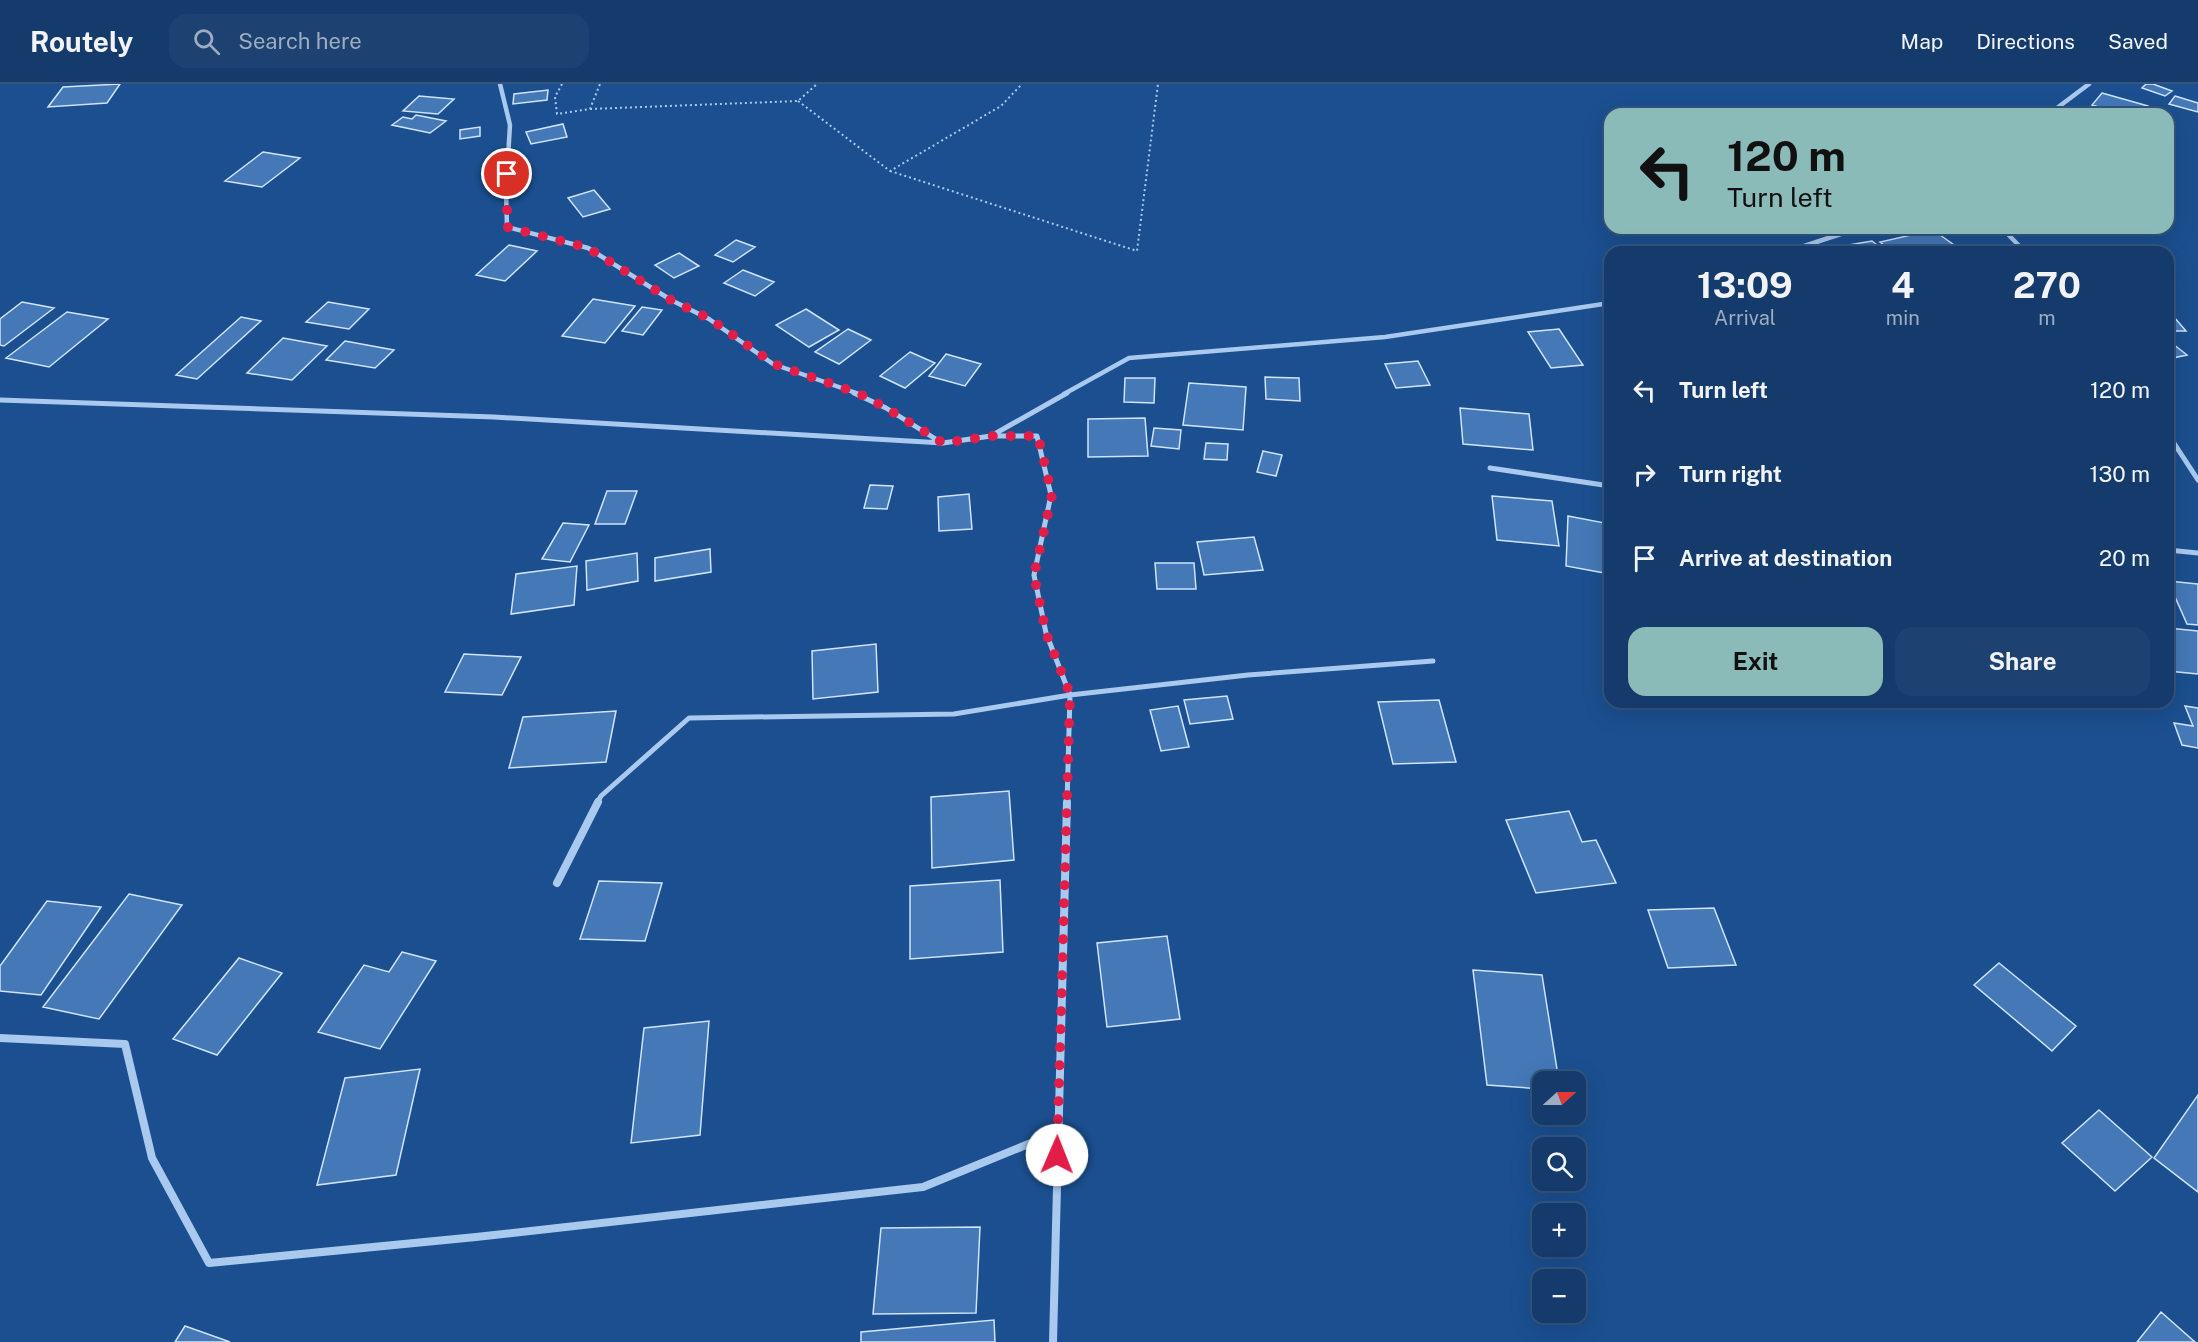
<!DOCTYPE html>
<html lang="en">
<head>
<meta charset="utf-8">
<style>
  body { margin:0; font-family:"Public Sans",sans-serif; background:#1d4271; color:#f1f3f6; height:100vh; display:flex; flex-direction:column; font-size:22px; white-space:nowrap }
  * { box-sizing:border-box; margin:0 }
  p { font-size:20px; color:#9dadc1 }
  .icon { flex:none; width:33px; height:33px; fill:none; stroke:currentColor; stroke-width:2; stroke-linecap:round; stroke-linejoin:round }
  .map { position:relative; flex:1; overflow:hidden }
  .drawer { position:absolute; left:1604px; top:162px; width:570px; height:462px; display:flex; flex-direction:column; background:#143b6b; border-radius:18px; box-shadow:0 6px 24px #0002,0 0 0 2px #33557e }
  .drawer>* { flex:none }
  .banner { position:absolute; left:1604px; top:24px; width:570px; height:126px; border-radius:18px; box-shadow:0 6px 24px #0002,0 0 0 2px #33557e; background:#8bbbb9; color:#111; overflow:hidden }
  .needle { width:39px; rotate:69deg }
  .tools { position:absolute; left:1532px; top:987px; display:grid; gap:12px }
  .tools a { display:grid; place-items:center; width:54px; height:54px; border-radius:12px; background:#143b6b; box-shadow:0 6px 24px #0002,0 0 0 2px #33557e; font-size:30px }
  .pin { position:absolute; display:grid; place-items:center; width:51px; height:51px; color:#fff; margin:-26px; border:3px solid #fff; border-radius:50%; box-shadow:0 2px 6px #0007 }
  .me { position:absolute; width:66px; margin:-33px; rotate:1deg; stroke-linejoin:round; filter:drop-shadow(0 0 4px #0008) }
  .turn { display:flex; align-items:center; gap:21px; height:126px; padding:0 24px; font-size:27px }
  .turn .icon { width:78px; height:78px; stroke-width:2.5 }
  .turn b { display:block; font-size:42px; line-height:51px }
  .eta { display:flex; justify-content:space-evenly; align-items:center; height:102px; text-align:center }
  .eta b { font-size:36px; font-weight:700; line-height:42px }
  .button { display:flex; gap:12px; margin-top:auto; padding:12px 24px }
  .button a { flex:1; height:69px; border-radius:18px; background:#8bbbb9; color:#111; font-size:24px; font-weight:700; line-height:69px; text-align:center }
  .button a+a { background:#1d4271; color:#f1f3f6 }
  ul { padding:0; list-style:none }
  li { display:flex; align-items:center; gap:18px; height:84px; padding:0 24px }
  li div { flex:1 }
  li b { display:block; font-size:22px }
  li em { font-style:normal }
  header { display:flex; align-items:center; gap:36px; box-sizing:border-box; height:84px; padding:0 30px; background:#143b6b; border-bottom:2px solid #33557e }
  header strong { font-size:28px }
  nav { display:flex; gap:33px; margin-inline-start:auto; font-size:21px }
  .search { width:420px; height:54px; background:#1d4271; display:flex; align-items:center; gap:15px; box-sizing:border-box; padding:0 21px; border-radius:18px; color:#9dadc1; font-size:22px }
  .map>svg:first-child { display:block }
</style>
</head>
<body>
<header>
<strong>Routely</strong>
<div class="search"><svg class="icon" aria-label="search" viewBox="0 0 24 24"><circle cx="10" cy="10" r="6"/><path d="M15 15l6 6"/></svg>Search here</div>
<nav><a>Map</a><a>Directions</a><a>Saved</a></nav>
</header>
<div class="map">
<svg width="2198" height="1258" viewBox="0 0 2198 1258">
  <rect width="100%" height="100%" fill="#1b4f8f"/>
  <path fill="#4478b7" stroke="#cfe3fa" stroke-width="1.5" d="M120,0L107,19L48,23L63,3Z
    M2146,0H2153L2172,7L2165,12L2142,4Z
    M548,6L547,16L513,20L514,10Z
    M2102,9L2148,22L2143,30L2125,24L2121,30L2092,21Z
    M419,12L454,15L438,30L403,27Z
    M2175,12L2198,19V28L2169,20Z
    M416,31L446,37L430,49L392,41L403,33L412,35Z
    M563,40L567,53L531,60L526,48Z
    M480,43V52L460,55V46Z
    M263,68L300,74L262,103L225,97Z
    M594,106L610,125L583,133L568,114Z
    M1933,146L1964,168H1894L1880,158Z
    M736,156L755,163L733,178L715,171Z
    M1872,157L1886,168H1843L1837,163Z
    M509,161L537,167L505,197L476,191Z
    M679,169L699,182L674,194L655,181Z
    M743,186L774,198L755,212L724,199Z
    M593,215L635,222L605,259L562,252Z
    M22,218L54,224L4,262L0,261V235Z
    M328,218L369,225L349,245L306,238Z
    M642,223L662,226L643,251L622,247Z
    M806,225L839,246L809,263L776,241Z
    M2168,226L2186,247H2168Z
    M67,228L108,235L49,283L6,274Z
    M241,233L261,237L197,295L176,291Z
    M848,245L871,256L839,280L815,268Z
    M1559,245L1583,281L1551,284L1528,248Z
    M283,254L327,262L292,296L247,289Z
    M2168,256L2187,271L2168,275Z
    M345,257L394,266L375,284L326,276Z
    M910,268L935,279L905,304L880,292Z
    M946,270L981,280L965,302L929,292Z
    M1418,277L1430,301L1396,304L1385,280Z
    M1265,293L1299,294L1300,317L1266,315Z
    M1125,294H1155L1154,319L1124,318Z
    M1189,299L1246,303L1243,346L1183,341Z
    M1460,324L1529,330L1533,366L1463,360Z
    M1145,334L1148,372L1088,373V335Z
    M1154,344L1181,346L1179,365L1151,362Z
    M1206,359L1228,360L1227,376L1204,375Z
    M1263,367L1282,371L1276,392L1257,388Z
    M870,401L893,402L887,425L864,424Z
    M607,407H637L625,440H595Z
    M969,410L972,445L939,447L938,413Z
    M1492,412L1552,417L1559,462L1497,456Z
    M1568,432L1610,440V490L1566,482Z
    M563,439L589,441L570,478L542,475Z
    M1254,453L1263,486L1204,491L1197,458Z
    M710,465L711,488L655,497V474Z
    M637,469L638,497L587,506L586,477Z
    M1155,479H1194L1196,505H1157Z
    M577,482L574,521L511,530L516,490Z
    M2168,497L2198,500V541L2187,540Z
    M2168,544L2198,547V590L2168,587Z
    M876,560L878,608L813,615L812,567Z
    M464,570L521,573L502,611L445,608Z
    M1227,612L1233,635L1190,640L1184,616Z
    M1439,616L1456,678L1393,680L1378,618Z
    M1178,622L1189,663L1161,667L1150,626Z
    M2185,622L2198,624V664L2182,661L2174,639L2193,642Z
    M616,627L606,678L509,684L523,633Z
    M1009,707L1014,776L932,784L931,713Z
    M1569,727L1582,758L1596,756L1616,799L1536,809L1506,736Z
    M1000,796L1003,868L910,875V802Z
    M599,797L662,799L645,857L580,855Z
    M129,810L182,821L99,935L43,923Z
    M47,817L101,823L41,911L0,907V882Z
    M1714,824L1736,881L1668,884L1648,826Z
    M1167,852L1180,935L1107,943L1097,859Z
    M402,868L436,877L380,965L318,948L364,881L389,888Z
    M239,874L282,889L217,971L173,955Z
    M1999,879L2076,942L2052,967L1974,901Z
    M1473,886L1542,891L1559,998H1542V1005L1487,1001Z
    M709,937L700,1051L631,1059L644,944Z
    M420,985L396,1091L317,1101L345,994Z
    M2198,1011V1108L2154,1074Z
    M2099,1026L2152,1073L2115,1107L2062,1059Z
    M980,1143L976,1229L873,1230L881,1144Z
    M2161,1228L2195,1258H2137Z
    M994,1236L995,1258H861V1248Z
    M185,1242L230,1258H175Z"/>
  <g fill="none" stroke-linecap="round" stroke-linejoin="round">
    <path stroke="#a9c9ee" stroke-width="2" stroke-dasharray="2 3" stroke-linecap="butt" d="M562,0L555,13L557,30L590,25L600,0
      M798,17L890,87L1001,22L1022,0
      M590,25L798,17L817,0
      M890,87L1137,167L1158,0"/>
    <path stroke="#a9c9ee" stroke-width="4.5" d="M500,0L510,41L506,106L507,143L588,164L671,216L709,235L773,280L859,310
      M2049,30L2089,0
      M2002,144L2025,168
      M1786,168L1859,144
      M1064,310L1129,274L1385,253L1610,219"/>
    <path stroke="#a9c9ee" stroke-width="5" d="M854,309L886,324L942,359
      M0,316L494,333L943,359L991,352L1067,309
      M2168,350L2198,396
      M992,352H1037L1051,411L1034,491L1046,549L1070,611L1067,719
      M1490,384L1610,402
      M2168,466L2198,469
      M597,719L601,712L689,634L954,630L1070,611L1248,591L1433,577"/>
    <path stroke="#a9c9ee" stroke-width="8" d="M557,799L598,718
      M0,954L125,960L152,1074L209,1179L476,1153L923,1103L1058,1048
      M1053,1258L1067,718"/>
  </g>
  <g fill="none" stroke-linecap="round" stroke-linejoin="round">
    <path stroke="#e11d48" stroke-width="10" stroke-dasharray="0 18" d="M507,90V143L588,164L671,216L710,235L774,280L860,310L886,324L943,359L992,352H1038L1052,411L1034,491L1046,549L1070,610L1057,1071"/>
  </g>
</svg>
<div class="tools">
<a><svg class="needle" viewBox="-14 -14 28 28"><path d="M0-13l5 13h-10z" fill="#e53935"/><path d="M0 13l5-13h-10z" fill="#9dadc1"/></svg></a>
<a><svg class="icon" aria-label="search" viewBox="0 0 24 24"><circle cx="10" cy="10" r="6"/><path d="M15 15l6 6"/></svg></a>
<a>+</a>
<a>−</a>
</div>
<div class="pin" style="left:507px;top:90px;background:#d93025"><svg class="icon" aria-label="arrive" viewBox="0 0 24 24"><path d="M6 21V4h12l-3 4 3 4H6"/></svg></div>
<svg class="me" style="left:1057px;top:1071px" viewBox="-20 -20 40 40"><circle r="19" fill="#fff"/><path d="M0-13L10 11 0 6-10 11z" fill="#e11d48"/></svg>
<div class="banner">
<div class="turn"><svg class="icon" aria-label="left" viewBox="0 0 24 24"><path d="M17 20v-9H6M10 6l-5 5 5 5"/></svg><div><b>120 m</b>Turn left</div></div>
</div>
<section class="drawer">
<div class="eta">
<div><b>13:09</b><p>Arrival</p></div>
<div><b>4</b><p>min</p></div>
<div><b>270</b><p>m</p></div>
</div>
<ul>
<li><svg class="icon" aria-label="left" viewBox="0 0 24 24"><path d="M17 20v-9H6M10 6l-5 5 5 5"/></svg><div><b>Turn left</b></div><em>120 m</em></li>
<li><svg class="icon" aria-label="right" viewBox="0 0 24 24"><path d="M7 20v-9h11M14 6l5 5-5 5"/></svg><div><b>Turn right</b></div><em>130 m</em></li>
<li><svg class="icon" aria-label="arrive" viewBox="0 0 24 24"><path d="M6 21V4h12l-3 4 3 4H6"/></svg><div><b>Arrive at destination</b></div><em>20 m</em></li>
</ul>
<div class="button"><a>Exit</a><a>Share</a></div>
</section>
</div>
</body>
</html>
